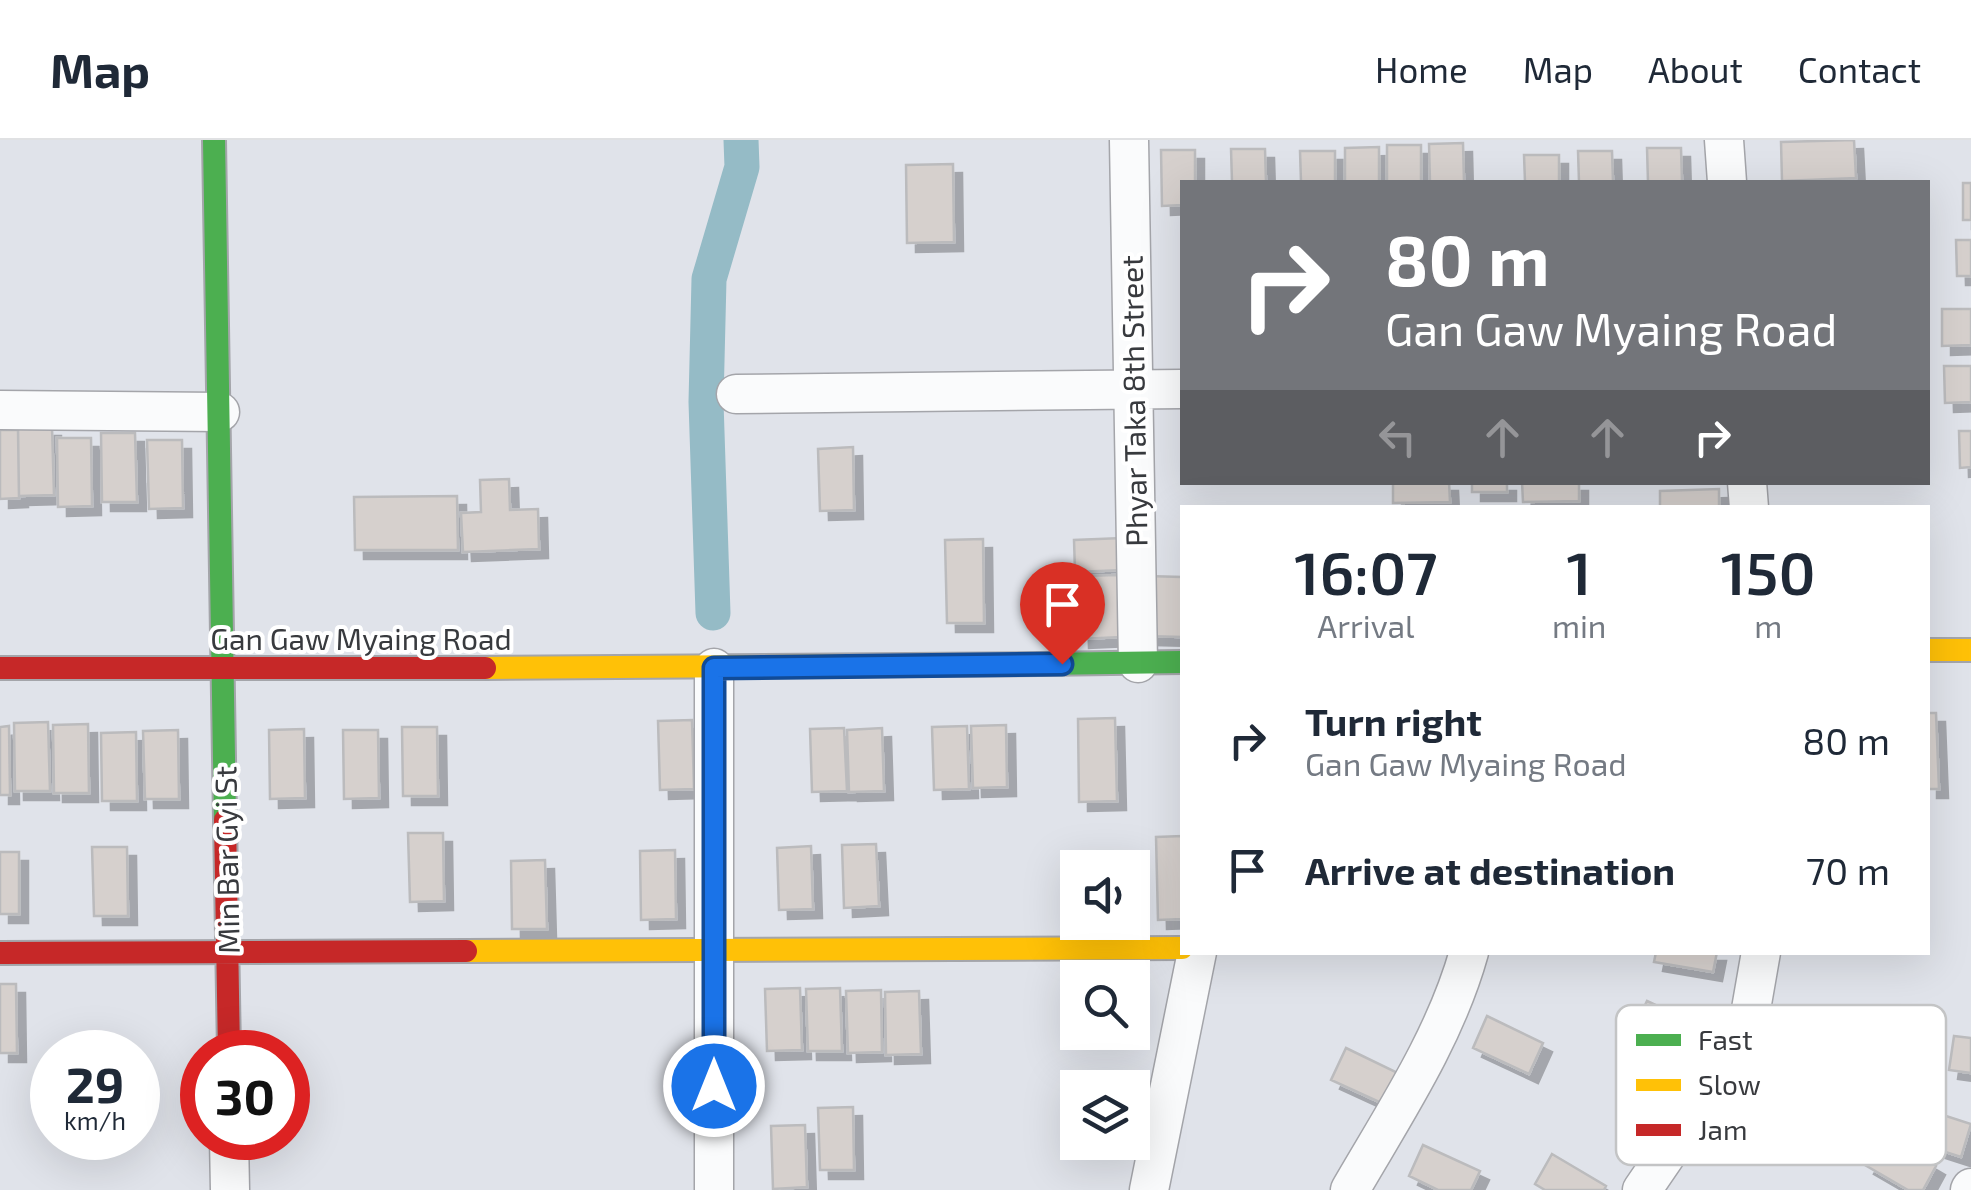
<!DOCTYPE html>
<html lang="en">
<head>
<meta charset="utf-8">
<style>
  body { margin:0; font-family:"Exo 2",sans-serif; background:#f6f6f7; color:#1f2937; height:100vh; display:flex; flex-direction:column; font-size:38px; white-space:nowrap }
  * { box-sizing:border-box; margin:0 }
  p { font-size:32px; color:#747a83 }
  .icon { flex:none; width:55px; height:55px; fill:none; stroke:currentColor; stroke-width:2; stroke-linecap:round; stroke-linejoin:round }
  .map { position:relative; flex:1; overflow:hidden }
  .sheet { position:absolute; left:1180px; top:365px; width:750px; height:450px; display:flex; flex-direction:column; background:#fff; border-radius:0px; box-shadow:0 10px 40px #0002 }
  .sheet>* { flex:none }
  .hud { position:absolute; left:1180px; top:40px; width:750px; height:305px; border-radius:0px; box-shadow:0 10px 40px #0002; background:#73757a; color:#fff; overflow:hidden }
  .controls { position:absolute; left:1060px; top:710px; display:grid; gap:20px }
  .controls a { display:grid; place-items:center; width:90px; height:90px; border-radius:0px; background:#fff; box-shadow:0 10px 40px #0002; font-size:50px }
  .speed { position:absolute; left:30px; top:890px; display:flex; gap:20px; font-size:50px; font-weight:700; text-align:center }
  .speed>* { display:grid; place-content:center; width:130px; height:130px; border-radius:50%; background:#fff; box-shadow:0 10px 40px #0002; line-height:1 }
  .speed small { font-size:25px; font-weight:400 }
  .speed .limit { border:15px solid #d22; background:#fff; color:#111 }
  .pin { position:absolute; display:grid; place-items:center; width:85px; height:85px; color:#fff; margin:-102px -42px; border-radius:50% 50% 50% 0; rotate:-45deg; box-shadow:0 0 10px #0007 }
  .pin .icon { rotate:45deg }
  .me { position:absolute; width:110px; margin:-55px; rotate:0deg; stroke-linejoin:round; filter:drop-shadow(0 0 8px #0008) }
  .turn { display:flex; align-items:center; gap:35px; height:210px; padding:0 40px; font-size:45px }
  .turn .icon { width:130px; height:130px; stroke-width:2.5 }
  .turn b { display:block; font-size:70px; line-height:85px }
  .lanes { display:flex; align-items:center; height:95px; padding:0 40px; background:#0003; justify-content:center; gap:50px; direction:ltr }
  .lanes .off { opacity:.35 }
  .eta { display:flex; justify-content:space-evenly; align-items:center; height:170px; text-align:center }
  .eta b { font-size:60px; font-weight:600; line-height:70px }
  ul { padding:0; list-style:none }
  li { display:flex; align-items:center; gap:30px; height:130px; padding:0 40px }
  li div { flex:1 }
  li b { display:block; font-size:38px }
  li em { font-style:normal }
  header { display:flex; align-items:center; gap:60px; box-sizing:border-box; height:140px; padding:0 50px; background:#fff; border-bottom:2px solid #e0e1e3 }
  header strong { font-size:48px }
  nav { display:flex; gap:55px; margin-inline-start:auto; font-size:35px }
  .map>svg:first-child { display:block }
</style>
</head>
<body>
<header>
<strong>Map</strong>
<nav><a>Home</a><a>Map</a><a>About</a><a>Contact</a></nav>
</header>
<div class="map">
<svg width="1971" height="1050" viewBox="0 0 1971 1050">
  <defs>
    <filter id="shadow"><feDropShadow dx="9" dy="9" stdDeviation="0" flood-color="#0004"/></filter>
  </defs>
  <rect width="100%" height="100%" fill="#e0e3ea"/>
  <g fill="none" stroke-linecap="round" stroke-linejoin="round">
    <path stroke="#95bbc6" stroke-width="35" d="M713,473L706,262L709,139L742,27L741,0"/>
  </g>
  <path fill="#d6d0cd" stroke="#bbbbbd" stroke-width="2.5" filter="url(#shadow)" d="M1854,0L1856,38L1782,41L1781,2Z
    M1463,3L1464,42H1430L1429,4Z
    M1387,5H1421V42H1387Z
    M1379,7V42H1345V8Z
    M1647,8H1681L1682,42H1648Z
    M1231,9H1265L1266,42H1232Z
    M1161,10H1195V42H1182V65L1162,66Z
    M1300,11H1335V42H1301Z
    M1578,11H1612L1613,42H1579Z
    M1524,15H1559V42H1525Z
    M953,24L954,102L907,103L906,25Z
    M1963,43H1971V80H1963Z
    M1956,100H1971V136H1957Z
    M1942,169H1971V205L1942,206Z
    M1944,226H1971V262L1945,263Z
    M18,287H52L54,355L19,356Z
    M0,290H18L19,358L0,359Z
    M1959,291H1971V327L1960,328Z
    M101,293H135L137,362H102Z
    M57,298H91L92,366L58,367Z
    M147,300H182L183,368L149,369Z
    M853,307L854,370L820,371L818,309Z
    M509,339L510,370L538,369L539,409L463,412L461,373L481,372L480,340Z
    M1393,342H1449L1450,362L1393,363Z
    M1472,342H1507V352H1472Z
    M1522,342H1579V361L1523,362Z
    M1719,349V368H1660V351Z
    M457,356L458,410H355L354,357Z
    M1122,398L1123,430L1075,432L1074,400Z
    M983,399L984,483H947L945,400Z
    M1119,435L1121,497L1080,499L1078,436Z
    M1146,436L1182,437V497L1145,496Z
    M1928,573H1936L1939,649H1928Z
    M1115,578L1117,661L1079,662L1078,579Z
    M692,580L694,649L660,650L658,581Z
    M48,582L50,651H15L14,583Z
    M88,584L89,653H54L53,585Z
    M1006,585L1007,647L973,648L971,586Z
    M9,586L10,655H0V587Z
    M967,586L969,649L934,650L932,587Z
    M402,587H437L438,656H403Z
    M844,588L847,651L812,652L810,589Z
    M882,588L884,651L849,652L847,590Z
    M304,589L305,658L270,659L269,590Z
    M178,590L179,659H145L143,591Z
    M343,590H378L379,658L344,659Z
    M136,592L137,661H102L101,593Z
    M408,693H443L444,761L410,762Z
    M1182,696V779L1158,780L1156,697Z
    M876,704L879,766L844,768L842,705Z
    M811,706L813,769L779,770L777,708Z
    M92,707H127L128,776H94Z
    M675,710L676,779L641,780L640,711Z
    M0,712H19V774H0Z
    M545,720L547,789H512L511,721Z
    M1656,812H1717L1713,832L1654,822Z
    M0,844H16L17,913H0Z
    M800,848L802,910L767,911L765,849Z
    M840,848L842,911H808L806,849Z
    M881,850L882,912L848,913L846,851Z
    M919,851L921,914L886,915L885,852Z
    M1647,861L1690,881L1678,906L1635,886Z
    M1487,876L1543,903L1529,934L1473,908Z
    M1954,896L1971,898V933L1949,930Z
    M1346,908L1402,935L1388,966L1331,940Z
    M1912,965L1971,984L1961,1017L1902,998Z
    M853,967L854,1030H820L818,968Z
    M805,985L807,1047L773,1049L771,986Z
    M1883,995L1936,1026L1923,1050H1908L1865,1025Z
    M1423,1005L1480,1031L1471,1050H1438L1409,1036Z
    M1552,1014L1606,1046L1604,1050H1545L1535,1044Z"/>
  <g fill="none" stroke-linecap="round" stroke-linejoin="round">
    <defs>
      <path id="street" d="M1129,0L1138,523
        M1724,0L1727,42
        M736,254L1182,249
        M0,270L220,272
        M1747,342L1749,368
        M229,998L230,1050
        M714,1050V528
        M1149,1050L1197,812
        M1350,1050C1394,974 1445,898 1469,812
        M1642,1050L1746,898L1761,812
        M1970,1050L1971,1048"/>
      <path id="fast" d="M214,0L225,680
        M1040,524L1182,522"/>
      <path id="slow" d="M1928,510H1971
        M485,528L1040,524
        M466,811L1182,808"/>
      <path id="jam" d="M0,528H485
        M225,680L229,912
        M0,813L466,811"/>
    </defs>
    <use href="#street" stroke="#a4a5aa" stroke-width="41"/>
    <use href="#fast" stroke="#a4a5aa" stroke-width="26"/>
    <use href="#slow" stroke="#a4a5aa" stroke-width="26"/>
    <use href="#jam" stroke="#a4a5aa" stroke-width="26"/>
    <use href="#street" stroke="#fafbfc" stroke-width="38"/>
    <use href="#fast" stroke="#4caf50" stroke-width="22"/>
    <use href="#slow" stroke="#ffc107" stroke-width="22"/>
    <use href="#jam" stroke="#c62828" stroke-width="22"/>
  </g>
  <g fill="none" stroke-linecap="round" stroke-linejoin="round">
    <defs>
      <path id="route" d="M714,946V528L1062,524"/>
    </defs>
    <use href="#route" stroke="#114b97" stroke-width="25"/>
    <use href="#route" stroke="#1a73e8" stroke-width="18"/>
  </g>
  <g text-anchor="middle" dominant-baseline="central" stroke-width="8" stroke-linejoin="round" paint-order="stroke">
    <g font-size="30" fill="#383a3e" stroke="#fff">
      <text transform="translate(1133 261) rotate(-91)">Phyar Taka 8th Street</text>
      <text x="361" y="498">Gan Gaw Myaing Road</text>
      <text transform="translate(226 720) rotate(-91)">Min Bar Gyi St</text>
    </g>
  </g>
  <rect x="1616" y="865" width="330" height="160" rx="15" fill="#fff" stroke="#c3c4c5" stroke-width="2.5"/>
  <rect x="1636" y="894" width="45" height="12" fill="#4caf50"/>
  <rect x="1636" y="939" width="45" height="12" fill="#ffc107"/>
  <rect x="1636" y="984" width="45" height="12" fill="#c62828"/>
  <g font-size="28" fill="#383a3e">
    <text x="1698" y="910">Fast</text>
    <text x="1698" y="955">Slow</text>
    <text x="1698" y="1000">Jam</text>
  </g>
</svg>
<div class="controls">
<a><svg class="icon" aria-label="sound" viewBox="0 0 24 24"><path d="M4 9h4l5-4v14l-5-4H4zM17 9q2 3 0 6"/></svg></a>
<a><svg class="icon" aria-label="search" viewBox="0 0 24 24"><circle cx="10" cy="10" r="6"/><path d="M15 15l6 6"/></svg></a>
<a><svg class="icon" aria-label="layers" viewBox="0 0 24 24"><path d="M12 4l9 5-9 5-9-5zM3 14l9 5 9-5"/></svg></a>
</div>
<div class="speed"><div>29<small>km/h</small></div><div class="limit">30</div></div>
<div class="pin" style="left:1062px;top:524px;background:#d93025"><svg class="icon" aria-label="arrive" viewBox="0 0 24 24"><path d="M6 21V4h12l-3 4 3 4H6"/></svg></div>
<svg class="me" style="left:714px;top:946px" viewBox="-20 -20 40 40"><circle r="17" fill="#1a73e8" stroke="#fff" stroke-width="3"/><path d="M0-11L8 9 0 5-8 9z" fill="#fff"/></svg>
<div class="hud">
<div class="turn"><svg class="icon" aria-label="right" viewBox="0 0 24 24"><path d="M7 20v-9h11M14 6l5 5-5 5"/></svg><div><b>80 m</b>Gan Gaw Myaing Road</div></div>
<div class="lanes"><svg class="icon off" aria-label="left" viewBox="0 0 24 24"><path d="M17 20v-9H6M10 6l-5 5 5 5"/></svg><svg class="icon off" aria-label="ahead" viewBox="0 0 24 24"><path d="M12 20V5M6 11l6-6 6 6"/></svg><svg class="icon off" aria-label="ahead" viewBox="0 0 24 24"><path d="M12 20V5M6 11l6-6 6 6"/></svg><svg class="icon" aria-label="right" viewBox="0 0 24 24"><path d="M7 20v-9h11M14 6l5 5-5 5"/></svg></div>
</div>
<section class="sheet">
<div class="eta">
<div><b>16:07</b><p>Arrival</p></div>
<div><b>1</b><p>min</p></div>
<div><b>150</b><p>m</p></div>
</div>
<ul>
<li><svg class="icon" aria-label="right" viewBox="0 0 24 24"><path d="M7 20v-9h11M14 6l5 5-5 5"/></svg><div><b>Turn right</b><p>Gan Gaw Myaing Road</p></div><em>80 m</em></li>
<li><svg class="icon" aria-label="arrive" viewBox="0 0 24 24"><path d="M6 21V4h12l-3 4 3 4H6"/></svg><div><b>Arrive at destination</b></div><em>70 m</em></li>
</ul>
</section>
</div>
</body>
</html>
